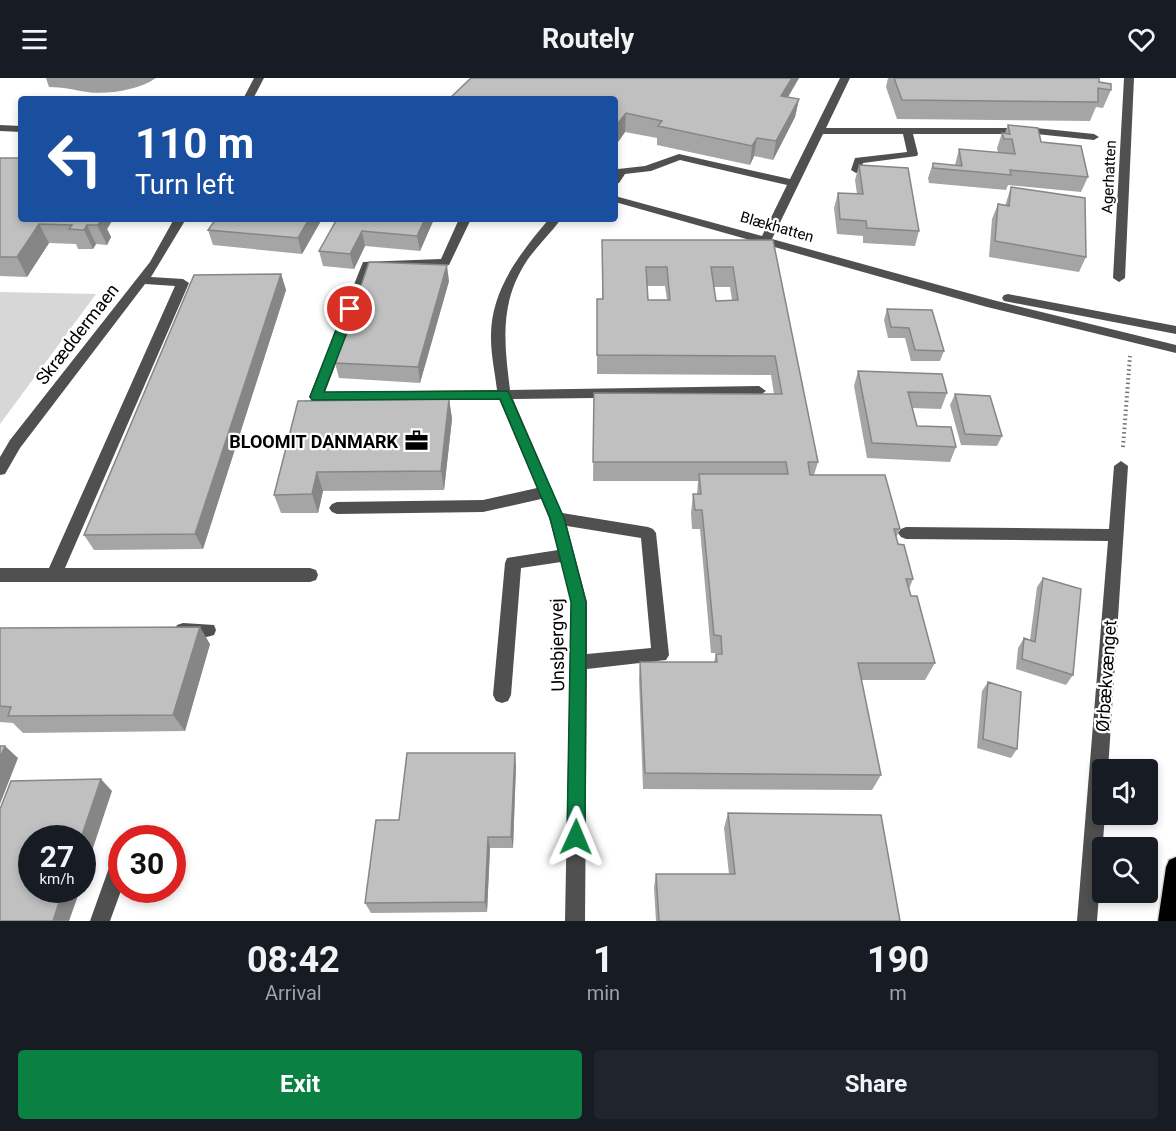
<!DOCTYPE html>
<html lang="en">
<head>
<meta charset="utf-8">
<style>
  body { margin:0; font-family:Roboto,sans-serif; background:#20242c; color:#f1f3f6; height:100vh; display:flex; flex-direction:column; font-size:22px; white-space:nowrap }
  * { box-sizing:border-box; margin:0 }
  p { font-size:20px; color:#9ea1a6 }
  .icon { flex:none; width:33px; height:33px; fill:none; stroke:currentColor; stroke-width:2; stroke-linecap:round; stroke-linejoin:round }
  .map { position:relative; height:843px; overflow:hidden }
  .sheet { display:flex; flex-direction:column; background:#171b24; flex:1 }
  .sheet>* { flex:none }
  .top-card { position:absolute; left:18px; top:18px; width:600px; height:126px; border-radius:6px; box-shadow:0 3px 9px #0003; background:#1a4fa0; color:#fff; overflow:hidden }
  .buttons { position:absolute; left:1092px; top:681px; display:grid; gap:12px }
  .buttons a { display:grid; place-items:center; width:66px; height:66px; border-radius:6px; background:#171b24; box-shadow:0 3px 9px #0003; font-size:30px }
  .speed { position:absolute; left:18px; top:747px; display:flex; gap:12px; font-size:30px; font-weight:700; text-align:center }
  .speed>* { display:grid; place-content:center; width:78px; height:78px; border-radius:50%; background:#171b24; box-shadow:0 3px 9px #0003; line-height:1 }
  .speed small { font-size:15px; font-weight:400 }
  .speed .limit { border:9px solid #d22; background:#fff; color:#111 }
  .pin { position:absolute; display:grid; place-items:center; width:51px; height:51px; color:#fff; margin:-26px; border:3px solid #fff; border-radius:50%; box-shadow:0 2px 6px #0007 }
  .me { position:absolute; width:66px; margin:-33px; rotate:1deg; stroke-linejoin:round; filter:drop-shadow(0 0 4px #0008) }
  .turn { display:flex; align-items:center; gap:21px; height:126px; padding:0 18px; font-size:27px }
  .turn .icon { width:78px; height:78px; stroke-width:2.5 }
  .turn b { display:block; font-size:42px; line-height:51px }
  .eta { display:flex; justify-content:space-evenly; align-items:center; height:102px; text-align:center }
  .eta b { font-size:36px; font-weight:700; line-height:42px }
  .action { display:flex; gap:12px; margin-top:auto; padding:12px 18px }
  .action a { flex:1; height:69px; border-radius:6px; background:#0b8043; color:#fff; font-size:24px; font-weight:700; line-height:69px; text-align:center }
  .action a+a { background:#20242c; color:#f1f3f6 }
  header { display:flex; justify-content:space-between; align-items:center; height:78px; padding:0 18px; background:#171b24; font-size:27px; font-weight:700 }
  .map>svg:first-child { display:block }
</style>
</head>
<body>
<header><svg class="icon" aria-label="menu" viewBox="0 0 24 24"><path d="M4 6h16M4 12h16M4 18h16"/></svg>Routely<svg class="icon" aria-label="heart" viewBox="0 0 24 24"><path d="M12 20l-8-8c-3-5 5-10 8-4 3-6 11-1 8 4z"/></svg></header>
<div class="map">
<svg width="1176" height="843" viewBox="0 0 1176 843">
  <rect width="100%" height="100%" fill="#fff"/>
  <path fill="#d7d7d7" d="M0,214L96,216L0,346Z"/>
  <path fill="#9e9e9e" d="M46,0H156C139,12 107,17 87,14C74,12 63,9 49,9Z"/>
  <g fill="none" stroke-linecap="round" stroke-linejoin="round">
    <defs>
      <path id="major" d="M1176,779V843H1158L1166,789L1169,782Z"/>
    </defs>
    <use href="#major" stroke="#dbdbdb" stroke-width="3"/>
    <path stroke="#727272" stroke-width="4" stroke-dasharray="1.5 3" stroke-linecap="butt" d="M1123,369L1130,278"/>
    <path fill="#505050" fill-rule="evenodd" d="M254,0H264L253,21H243Z
      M840,0H850L826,50H1036L1094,56L1099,59L1094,62L1036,56H913L918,76L917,78L863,85L860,94L856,95L851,92L855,80L907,74L903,56H823L772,161L993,222L1176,267V275L987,229L615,124V118L762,158L787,107L680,82L651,93L625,96L619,105L615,106V95L618,91L645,88L679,76L790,101Z
      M1124,0H1134L1125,200L1119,204L1113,200Z
      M0,47L21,48V54L0,53Z
      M174,141H186L151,199L183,201L189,205L65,490H310L316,492L318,497L316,502L310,504H0V490H49L175,208L145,206L20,370L5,396L0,397V379L10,362L150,184Z
      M459,141H471L449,187L372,190L325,314L497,312C495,295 491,277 491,260C490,213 520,175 549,141H561C551,155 538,167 528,181C499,224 504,263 510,312L759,308L766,313L759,318L513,321L562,435L648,449L653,451L656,455L669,577L666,582L587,591L585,843H565L571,524L561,484L521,490L511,617L508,623L502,625L496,623L493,617L505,485L507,480L513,479L558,472L549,440L541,421L483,434L337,436L332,434L329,430L332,426L337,424L483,422L537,410L499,321L316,324L309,319L363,184L441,181ZM567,448L641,460L651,570L587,576V524Z
      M1008,216L1176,248V256L1004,223L1002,220L1004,217Z
      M1121,383L1128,388L1108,692H1102V736H1105L1097,843H1077L1108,463L906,461L901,459L898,455L901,451L906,449L1109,451L1114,388Z
      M183,545L214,547L216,552L214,557C203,561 188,561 177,557L175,552L177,547Z
      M122,770V810L110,843H90L115,773Z"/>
    <use href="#major" fill="#000" fill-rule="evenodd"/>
  </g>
  <path fill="#a5a5a5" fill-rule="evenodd" d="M471,0H799L788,19L799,21L795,39L773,82L754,78L750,87L657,67V60L625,54L618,64L617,72L615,75V21Z
    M888,0H1099V4L1111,12L1103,30L1096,29L1090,43L897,41L886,9Z
    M1008,47L1041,64L1088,99L1081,114L1008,107L1006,112L929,105L928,100L933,85L955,87L959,71L998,75L997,70L1002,55H1005Z
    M0,80L113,141L107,151L111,159L107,167L96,166L93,171H78L76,166L49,165L27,199L0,198Z
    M859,87L919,153L915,168L863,165V158L837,156L834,130L838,115L857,116L855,102Z
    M1011,109L1086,179L1079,194L989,179L992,141L998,126L1005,128Z
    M216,141H322L302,176L213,167L208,152Z
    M337,141H434L420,173L365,168L354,191L323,188L319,173Z
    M602,162H773L818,384L814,397L900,451L896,460L898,466L913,501L909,511L911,518L935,585L925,602H861L881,697L872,712L643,711L639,601L640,584H714L716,576H718V575H711L700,451H692L691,435L693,416H697L698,403H593L594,315L774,316L771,297L597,296V221H602ZM647,208H665L667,222H648ZM714,209H730L732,222L716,223Z
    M281,196L286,212L203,471L94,472L84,457Z
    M449,203L420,305L339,300L335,285Z
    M887,231L944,273L940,283H911L905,260H888L884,242Z
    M858,293L947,315L941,331L912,330L917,348L956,369L950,384L867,380L854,308Z
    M955,316L1002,358L997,368L961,367L950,327Z
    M449,321L452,341L444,412L323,413L318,435H281L274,417Z
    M1043,500L1073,597L1066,607L1016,591L1018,570L1024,560L1030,562L1037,509Z
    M0,550L210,566L185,653L23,655L13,645L0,644Z
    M988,604L1017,671L1011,680L977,670L982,613Z
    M516,687L513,770H490L487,834L371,835L365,825L399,742Z
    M728,735L900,843H656L654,809L656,796H729L724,750Z"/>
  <path fill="#868686" d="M792,0H799L778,36L781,18Z
    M799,21L795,39L773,82L776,63Z
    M626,35L625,54L618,64L617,72L615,75V49Z
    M757,60L754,78L750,87L752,68Z
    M94,141H113L107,151L111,159L107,167Z
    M309,141H322L302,176L298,160Z
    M425,141H434L420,173L417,158Z
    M39,146L49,165L27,199L17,179Z
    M87,147L96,166L93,171L84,152Z
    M362,153L365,168L354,191L350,176Z
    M447,187L449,203L420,305L418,289Z
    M281,196L286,212L203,471L195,456Z
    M449,321L452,341L444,412L441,393Z
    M317,394L323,413L318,435L312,416Z
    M200,549L210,566L185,653L173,637Z
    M5,668L18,680L0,726V680Z
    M515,675L516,687L513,770L511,759Z
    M101,701L112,713L82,803V760H81Z
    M488,759L490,770L487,834L485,824Z
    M63,812H80L69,843H53Z"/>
  <path fill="#c0c0c0" stroke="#868686" stroke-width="1.5" fill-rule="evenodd" d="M471,0H792L781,18L799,21L776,63L757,60L752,68L658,48L662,43L626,35L615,49V21H449Z
    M894,0H1099V4L1111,6V12L1098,10V24L902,22Z
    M1008,47L1038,50L1041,64L1081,68L1088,99L1010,92L1011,97L933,90V85L962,88L959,71L1015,76L1012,61H1004L1002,55L1010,56Z
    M0,80H21V141H102L98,147H87L84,152L69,151L72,147L39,146L17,179H0Z
    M859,87L908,90L919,153L867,150L866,143L840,141L838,115L863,116Z
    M1011,109L1085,120L1086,179L995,163L998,126L1009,128Z
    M216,141H309L298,160L208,152Z
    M337,141H425L417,158L362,153L350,176L319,173Z
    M602,162H773L818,384H808L810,397H885L900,451H894L898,466L904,467L913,501H906L911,518H917L935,585H858L881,697L645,695L640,584H717L716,576H722L721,558L714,557L702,432H695L693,416H701L699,396H788L786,384H593L594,315L782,316L775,278L597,277V221H603ZM646,189H667L670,222H648ZM711,189H733L738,222L716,223Z
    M369,184L447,187L418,289L335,285Z
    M281,196L195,456L84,457L194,197Z
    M887,231L932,232L944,273L915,272L909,250L891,249Z
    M858,293L942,296L947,315L908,314L917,348L951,349L956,369L872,365Z
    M955,316L990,318L1002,358L965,356Z
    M449,321L441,393L317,394L312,416L274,417L298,323Z
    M1043,500L1081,511L1073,597L1022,581L1024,560L1035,564Z
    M200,549L173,637L8,638L11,629L0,628V550Z
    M988,604L1021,614L1017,671L983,661Z
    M0,668H5L0,680Z
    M407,675H515L511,759H488L485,824L365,825L376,742H399Z
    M101,701L81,760H32V812H63L53,843H0V731L11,703Z
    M728,735L881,737L900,843H659L656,796H735Z"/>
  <path fill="#0b8043" stroke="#07532c" stroke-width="1.5" d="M350,228L356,231L324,314L508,313L564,440L586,524L585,759L582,765L576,768L570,765L567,759L571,524L550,440L500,321L312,322L310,319L344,231Z"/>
  <defs>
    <symbol id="office-bare" viewBox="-9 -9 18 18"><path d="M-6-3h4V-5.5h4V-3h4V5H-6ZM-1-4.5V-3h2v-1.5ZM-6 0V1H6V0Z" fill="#000" stroke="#fff" stroke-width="2.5" paint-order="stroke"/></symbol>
  </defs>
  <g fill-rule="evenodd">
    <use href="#office-bare" x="400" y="346" width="33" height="33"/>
  </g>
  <g text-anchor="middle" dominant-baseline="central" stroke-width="4.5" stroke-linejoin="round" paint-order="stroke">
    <g font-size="15" fill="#000" stroke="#fff">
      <text transform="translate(1109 99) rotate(-87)">Agerhatten</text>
      <text transform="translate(777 149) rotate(16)">Blækhatten</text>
    </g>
    <g font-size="18" fill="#000" stroke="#fff">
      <text transform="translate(77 256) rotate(-52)">Skræddermaen</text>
      <text transform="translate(557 567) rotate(-91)">Unsbjergvej</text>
      <text transform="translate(1106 598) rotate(-86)">Ørbækvænget</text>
    </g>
    <g font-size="18" font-weight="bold" fill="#000" stroke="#fff" text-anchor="end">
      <text x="398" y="363">BLOOMIT DANMARK</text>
    </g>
  </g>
</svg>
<div class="buttons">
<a><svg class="icon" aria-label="sound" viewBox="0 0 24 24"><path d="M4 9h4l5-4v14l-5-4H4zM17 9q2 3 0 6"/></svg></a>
<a><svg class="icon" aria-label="search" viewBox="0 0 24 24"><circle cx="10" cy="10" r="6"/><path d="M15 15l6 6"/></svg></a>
</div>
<div class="speed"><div>27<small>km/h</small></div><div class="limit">30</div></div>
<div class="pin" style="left:350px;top:231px;background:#d93025"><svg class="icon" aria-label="arrive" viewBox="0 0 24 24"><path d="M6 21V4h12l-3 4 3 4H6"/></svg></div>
<svg class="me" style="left:576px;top:759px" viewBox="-20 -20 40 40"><path d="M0-17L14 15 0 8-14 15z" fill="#0b8043" stroke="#fff" stroke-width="4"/></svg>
<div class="top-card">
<div class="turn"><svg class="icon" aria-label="left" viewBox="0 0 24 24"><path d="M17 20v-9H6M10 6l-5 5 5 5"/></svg><div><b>110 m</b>Turn left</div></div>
</div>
</div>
<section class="sheet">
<div class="eta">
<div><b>08:42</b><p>Arrival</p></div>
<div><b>1</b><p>min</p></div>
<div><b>190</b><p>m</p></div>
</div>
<div class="action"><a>Exit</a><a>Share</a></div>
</section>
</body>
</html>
